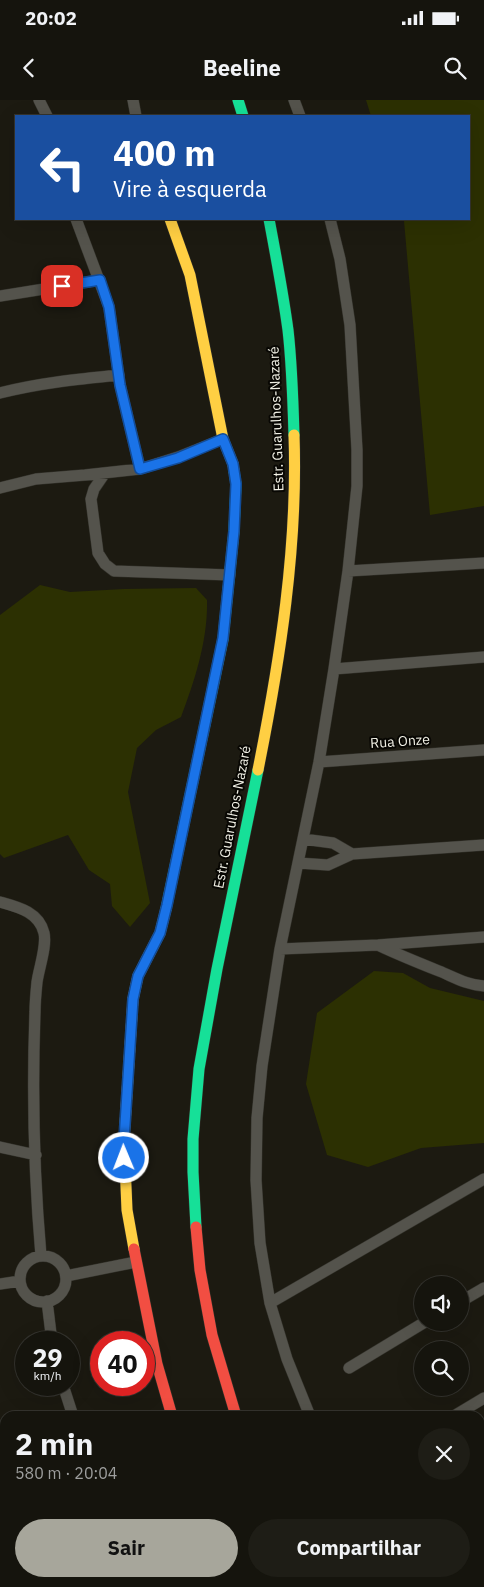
<!DOCTYPE html>
<html lang="pt">
<head>
<meta charset="utf-8">
<style>
  body { margin:0; font-family:"IBM Plex Sans",sans-serif; background:#1e1d16; color:#f1f3f6; height:100vh; display:flex; flex-direction:column; font-size:19px; white-space:nowrap }
  * { box-sizing:border-box; margin:0 }
  p { font-size:16px; color:#9d9e9d }
  .icon { flex:none; width:28px; height:28px; fill:none; stroke:currentColor; stroke-width:2; stroke-linecap:round; stroke-linejoin:round }
  .map { position:relative; flex:1; overflow:hidden }
  .drawer { position:absolute; left:0px; top:1311px; width:485px; height:176px; display:flex; flex-direction:column; background:#15140d; border-radius:15px 15px 0 0; box-shadow:0 5px 20px #0002,0 0 0 1px #34332e }
  .drawer>* { flex:none }
  .guide { position:absolute; left:15px; top:15px; width:455px; height:105px; border-radius:0px; box-shadow:0 5px 20px #0002,0 0 0 1px #34332e; background:#1a4fa0; color:#fff; overflow:hidden }
  .buttons { position:absolute; left:414px; top:1176px; display:grid; gap:10px }
  .buttons a { display:grid; place-items:center; width:55px; height:55px; border-radius:50%; background:#15140d; box-shadow:0 5px 20px #0002,0 0 0 1px #34332e; font-size:25px }
  .speed { position:absolute; left:15px; top:1231px; display:flex; gap:10px; font-size:25px; font-weight:700; text-align:center }
  .speed>* { display:grid; place-content:center; width:65px; height:65px; border-radius:50%; background:#15140d; box-shadow:0 5px 20px #0002,0 0 0 1px #34332e; line-height:1 }
  .speed small { font-size:12px; font-weight:400 }
  .speed .limit { border:8px solid #d22; background:#fff; color:#111 }
  .pin { position:absolute; display:grid; place-items:center; width:42px; height:42px; color:#fff; margin:-21px; border-radius:10px; box-shadow:0 2px 8px #0006 }
  .me { position:absolute; width:55px; margin:-28px; rotate:359deg; stroke-linejoin:round; filter:drop-shadow(0 0 4px #0008) }
  .turn { display:flex; align-items:center; gap:18px; height:105px; padding:0 15px; font-size:22px }
  .turn .icon { width:65px; height:65px; stroke-width:2.5 }
  .turn b { display:block; font-size:35px; line-height:42px }
  .round { display:grid; place-items:center; flex:none; width:52px; height:52px; border-radius:26px; background:#1e1d16 }
  .overview { display:flex; align-items:center; justify-content:space-between; height:85px; padding:0 15px }
  h1 { font-size:30px; font-weight:700; line-height:38px }
  .button { display:flex; gap:10px; margin-top:auto; padding:10px 15px }
  .button a { flex:1; height:58px; border-radius:30px; background:#a7a69b; color:#111; font-size:20px; font-weight:700; line-height:58px; text-align:center }
  .button a+a { background:#1e1d16; color:#f1f3f6 }
  .status { display:flex; justify-content:space-between; align-items:center; height:35px; padding:0 25px; background:#15140d; direction:ltr }
  .status svg { height:14px; fill:currentColor }
  header { display:flex; justify-content:space-between; align-items:center; height:65px; padding:0 15px; background:#15140d; font-size:22px; font-weight:700 }
  .map>svg:first-child { display:block }
</style>
</head>
<body>
<div class="status"><b>20:02</b><svg viewBox="0 0 49 12"><path d="M0 12V9h3v3zM5 12V6h3v6zM10 12V3h3v9zM15 12V0h3v12zM26 1h20v11H26zM47 4h2v5h-2z"/></svg></div>
<header><svg class="icon" aria-label="back" viewBox="0 0 24 24"><path d="M15 5l-7 7 7 7"/></svg>Beeline<svg class="icon" aria-label="search" viewBox="0 0 24 24"><circle cx="10" cy="10" r="6"/><path d="M15 15l6 6"/></svg></header>
<div class="map">
<svg width="484" height="1487" viewBox="0 0 484 1487">
  <rect width="100%" height="100%" fill="#1c1a11"/>
  <path fill="#2c3002" d="M366,0H484V406L430,415L404,121L402,119H469V16H371Z
    M40,485L70,492L124,489L196,488L207,500C208,540 195,580 181,617L156,630L137,648L128,692L150,803L130,827L112,806L110,784L89,770L68,735L4,758L0,754V515Z
    M374,871L403,873L430,888L484,901V1043L421,1048L368,1067L327,1055L306,984L317,913Z
    M5,1429V1482L35,1483L37,1487H0V1430Z"/>
  <g fill="none" stroke-linecap="round" stroke-linejoin="round">
    <defs>
      <path id="street" d="M39,0L47,16
        M133,0L136,16
        M294,0L300,16
        M76,119L109,207L120,285L140,369
        M0,196L100,180
        M0,293C39,283 79,279 119,275
        M105,373L94,389L91,399L98,453L105,464L114,471L230,475
        M0,388L36,379L85,375L140,369L178,357L223,339
        M348,471L484,463
        M334,569L484,557
        M319,662L484,650
        M303,739L333,743L352,754
        M298,763L328,765L352,754L484,745
        M0,802C18,807 39,812 44,833C47,846 39,868 37,882C36,892 35,902 35,912C32,993 34,1075 41,1156
        M380,846C399,855 419,863 439,871C454,877 467,885 484,886
        M280,849L378,845L484,837
        M0,1047L36,1055
        M20 1179a23 23 0 1 1 46 0a23 23 0 1 1-46 0Z
        M66,1176L136,1162
        M0,1184L20,1181
        M47,1201L52,1242
        M460,1202L484,1188
        M270,1203L484,1079
        M349,1268L425,1222
        M63,1285L73,1316
        M310,1316L287,1259L270,1203L260,1143L256,1080L257,1018L262,966L280,849L319,662L334,569L348,471L357,386V350L350,225L340,159L330,119
        M454,1316L484,1298
        M0,1356L5,1354
        M480,1412L484,1410
        M145,1482L148,1487
        M252,1482L254,1487
        M412,1482L416,1487"/>
      <path id="fast" d="M238,0L243,16
        M269,119C276,156 283,193 288,230C292,265 293,300 294,335
        M166,809L223,539L234,431L236,384L234,371
        M196,1127L193,1072V1039L199,969L217,869L258,670"/>
      <path id="slow" d="M170,119L190,175L223,339L233,364L234,371
        M258,670C280,560 298,447 294,335
        M134,1149L127,1110L124,1040L133,899L138,876L160,833L166,809
        M322,1482L326,1487"/>
      <path id="jam" d="M196,1127L200,1170L212,1235L236,1316
        M134,1149L157,1264L172,1316"/>
    </defs>
    <use href="#street" stroke="#34332c" stroke-width="12"/>
    <use href="#fast" stroke="#34332c" stroke-width="12"/>
    <use href="#slow" stroke="#34332c" stroke-width="12"/>
    <use href="#jam" stroke="#34332c" stroke-width="12"/>
    <use href="#street" stroke="#54534c" stroke-width="11"/>
    <use href="#fast" stroke="#16e098" stroke-width="11"/>
    <use href="#slow" stroke="#ffcf43" stroke-width="11"/>
    <use href="#jam" stroke="#f24e42" stroke-width="11"/>
  </g>
  <g fill="none" stroke-linecap="round" stroke-linejoin="round">
    <defs>
      <path id="route" d="M62,186L100,180L109,207L120,285L140,369L178,358L223,339L233,364L236,384L234,431L223,538L167,805L160,833L138,876L133,899L124,1040V1058"/>
    </defs>
    <use href="#route" stroke="#114b97" stroke-width="12"/>
    <use href="#route" stroke="#1a73e8" stroke-width="9"/>
  </g>
  <g text-anchor="middle" dominant-baseline="central" stroke-width="4" stroke-linejoin="round" paint-order="stroke">
    <g font-size="14" fill="#f2f1e6" stroke="#080703">
      <text transform="translate(276 319) rotate(-92)">Estr. Guarulhos-Nazaré</text>
      <text transform="translate(400 641) rotate(-4)">Rua Onze</text>
      <text transform="translate(232 717) rotate(-79)">Estr. Guarulhos-Nazaré</text>
    </g>
  </g>
</svg>
<div class="buttons">
<a><svg class="icon" aria-label="sound" viewBox="0 0 24 24"><path d="M4 9h4l5-4v14l-5-4H4zM17 9q2 3 0 6"/></svg></a>
<a><svg class="icon" aria-label="search" viewBox="0 0 24 24"><circle cx="10" cy="10" r="6"/><path d="M15 15l6 6"/></svg></a>
</div>
<div class="speed"><div>29<small>km/h</small></div><div class="limit">40</div></div>
<div class="pin" style="left:62px;top:186px;background:#d93025"><svg class="icon" aria-label="arrive" viewBox="0 0 24 24"><path d="M6 21V4h12l-3 4 3 4H6"/></svg></div>
<svg class="me" style="left:124px;top:1058px" viewBox="-20 -20 40 40"><circle r="17" fill="#1a73e8" stroke="#fff" stroke-width="3"/><path d="M0-11L8 9 0 5-8 9z" fill="#fff"/></svg>
<div class="guide">
<div class="turn"><svg class="icon" aria-label="left" viewBox="0 0 24 24"><path d="M17 20v-9H6M10 6l-5 5 5 5"/></svg><div><b>400 m</b>Vire à esquerda</div></div>
</div>
<section class="drawer">
<div class="overview"><div><h1>2 min</h1><p>580 m · 20:04</p></div><a class="round"><svg class="icon" aria-label="close" viewBox="0 0 24 24"><path d="M6 6l12 12M18 6L6 18"/></svg></a></div>
<div class="button"><a>Sair</a><a>Compartilhar</a></div>
</section>
</div>
</body>
</html>
